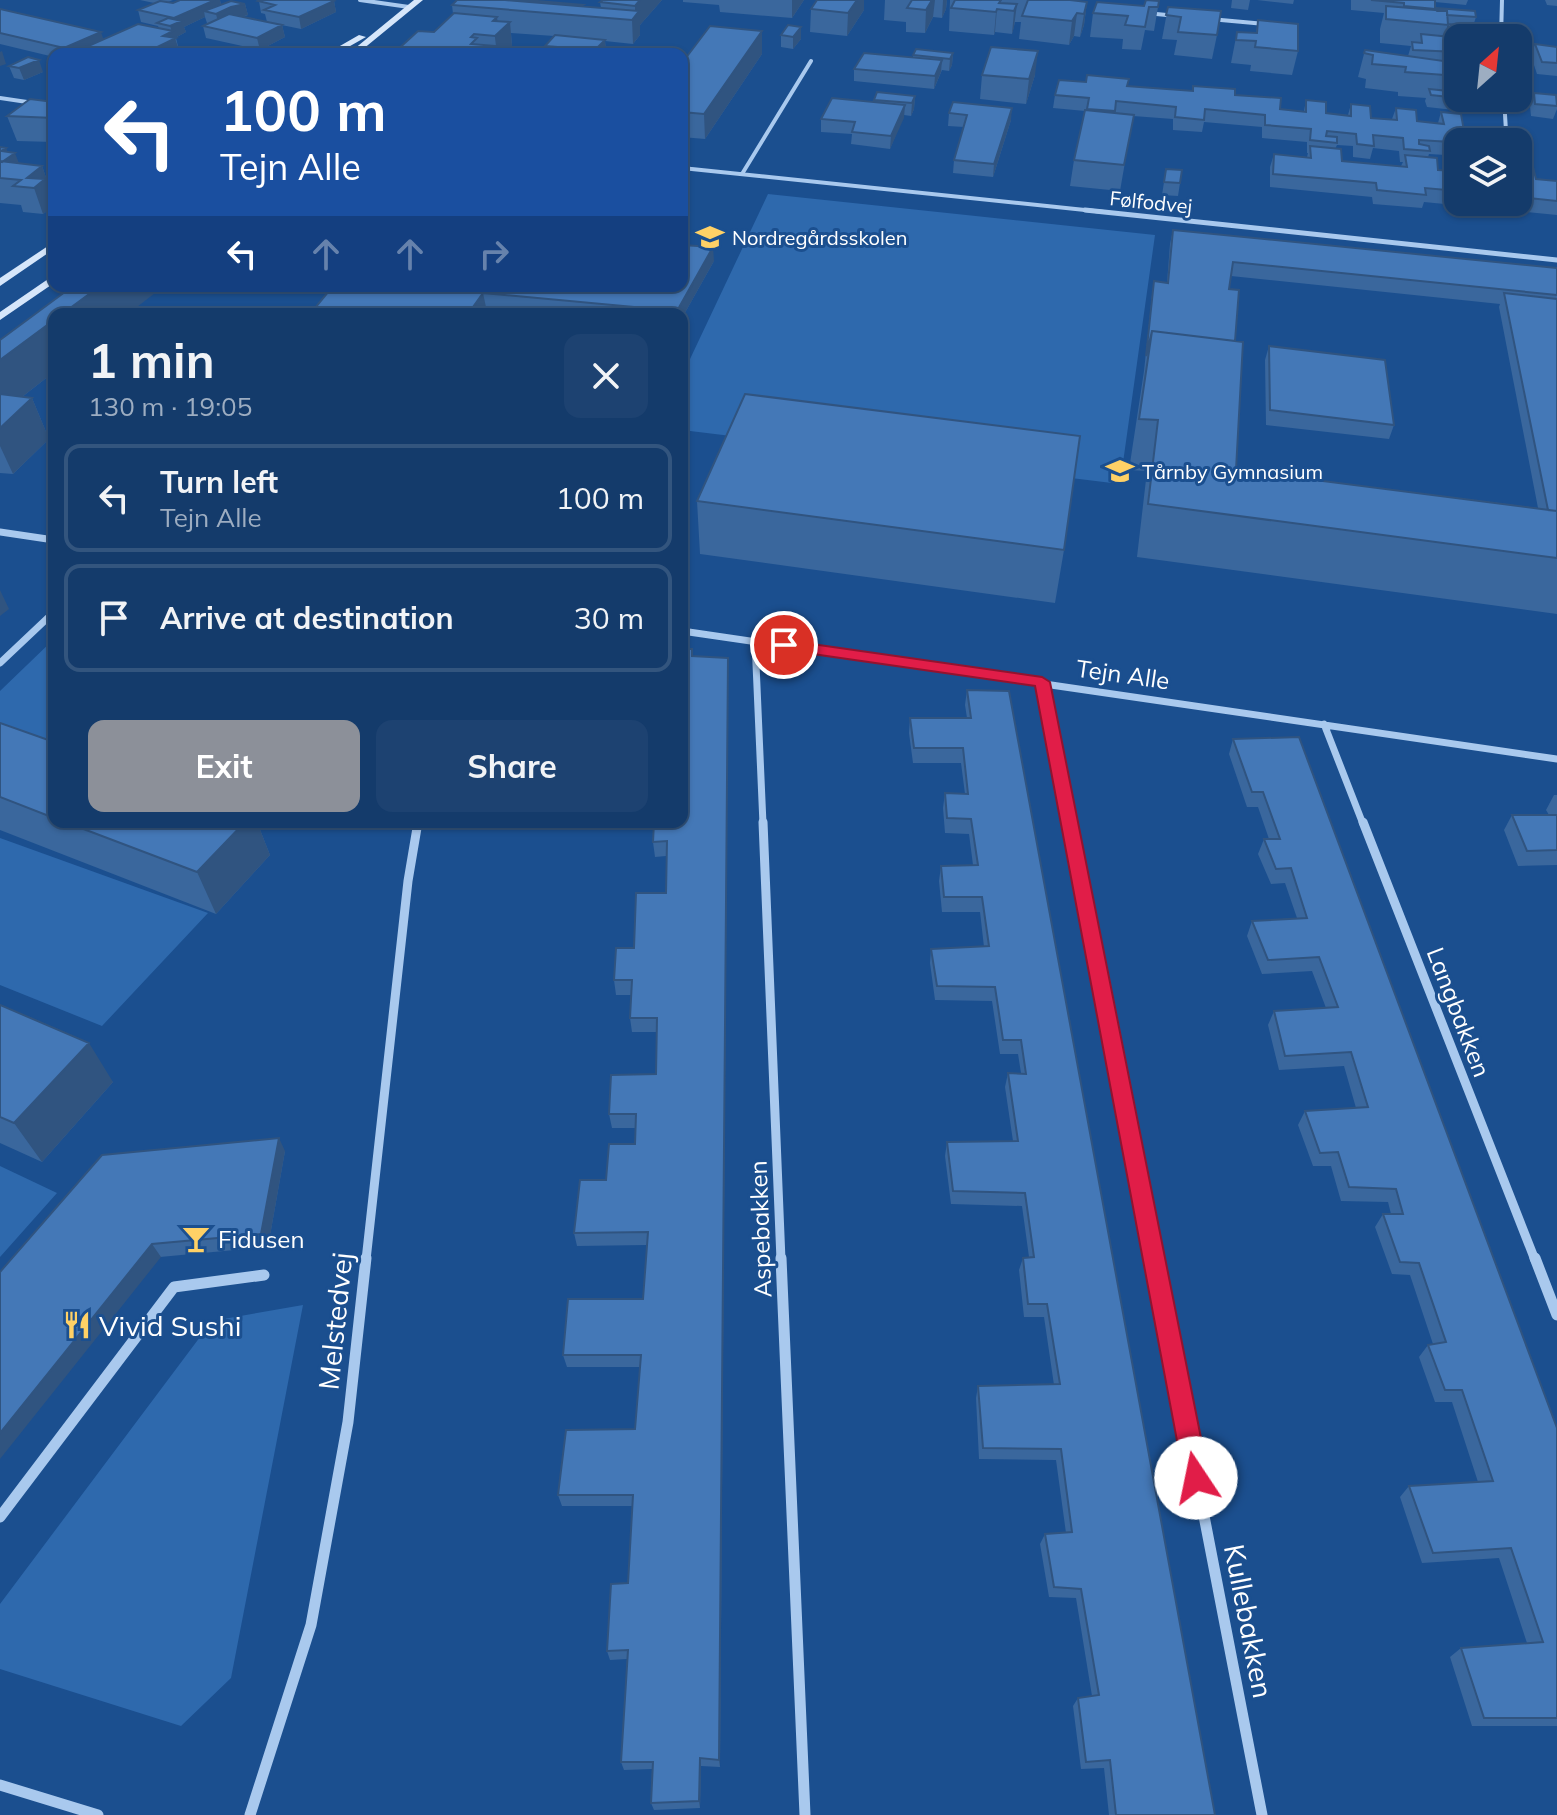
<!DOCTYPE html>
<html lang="en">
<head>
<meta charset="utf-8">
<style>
  body { margin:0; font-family:Mulish,sans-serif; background:#1d4271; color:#f1f3f6; height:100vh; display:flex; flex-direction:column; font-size:30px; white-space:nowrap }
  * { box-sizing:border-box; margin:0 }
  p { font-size:26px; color:#9dadc1 }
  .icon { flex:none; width:44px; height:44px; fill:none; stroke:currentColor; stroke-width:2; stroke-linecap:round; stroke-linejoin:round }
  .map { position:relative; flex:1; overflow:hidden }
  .details { position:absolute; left:48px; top:308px; width:640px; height:520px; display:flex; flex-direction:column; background:#143b6b; border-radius:16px; box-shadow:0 2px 6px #0004,0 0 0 2px #33557e }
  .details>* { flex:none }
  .hud { position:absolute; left:48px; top:48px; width:640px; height:244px; border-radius:16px; box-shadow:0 2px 6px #0004,0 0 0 2px #33557e; background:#1a4fa0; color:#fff; overflow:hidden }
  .needle { width:52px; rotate:27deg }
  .fabs { position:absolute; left:1444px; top:24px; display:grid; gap:16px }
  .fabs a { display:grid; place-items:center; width:88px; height:88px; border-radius:16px; background:#143b6b; box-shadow:0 2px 6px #0004,0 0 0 2px #33557e; font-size:40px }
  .pin { position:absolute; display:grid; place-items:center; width:68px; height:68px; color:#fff; margin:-34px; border:4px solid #fff; border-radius:50%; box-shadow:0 2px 8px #0007 }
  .me { position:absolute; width:88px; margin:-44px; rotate:349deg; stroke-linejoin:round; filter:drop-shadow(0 0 6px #0008) }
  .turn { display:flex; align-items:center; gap:28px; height:168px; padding:0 40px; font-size:36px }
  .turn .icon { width:104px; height:104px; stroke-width:2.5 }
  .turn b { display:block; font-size:56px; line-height:68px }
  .lanes { display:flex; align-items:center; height:76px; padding:0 40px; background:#0003; justify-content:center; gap:40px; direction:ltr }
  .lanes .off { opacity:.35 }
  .round { display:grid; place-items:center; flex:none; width:84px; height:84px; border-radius:16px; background:#1d4271 }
  .overview { display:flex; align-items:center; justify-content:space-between; height:136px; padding:0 40px }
  h1 { font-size:48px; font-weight:700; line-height:60px }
  .action { display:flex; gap:16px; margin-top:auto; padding:16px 40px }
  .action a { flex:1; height:92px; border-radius:16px; background:#8c9099; color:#fff; font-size:32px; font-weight:700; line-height:92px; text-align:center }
  .action a+a { background:#1d4271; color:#f1f3f6 }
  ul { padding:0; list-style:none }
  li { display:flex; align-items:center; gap:24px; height:108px; margin:0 16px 12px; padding:0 24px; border:4px solid #33557e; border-radius:16px }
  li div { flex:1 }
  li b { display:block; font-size:30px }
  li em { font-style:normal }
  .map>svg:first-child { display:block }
</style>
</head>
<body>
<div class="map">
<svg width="1557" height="1815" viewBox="0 0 1557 1815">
  <rect width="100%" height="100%" fill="#1b4f8f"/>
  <path fill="#2e69ad" d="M768,194L1155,235L1120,484L682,430V376Z
    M54,639V742L0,725V691Z
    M0,838L208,913L102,1026L0,985Z
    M0,1166L57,1193L0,1257Z
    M303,1305L231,1678L181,1726L0,1669V1604L212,1321Z"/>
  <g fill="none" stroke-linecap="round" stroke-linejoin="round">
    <path stroke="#a9c9ee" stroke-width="4" d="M360,0L409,7
      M1146,13L1177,16
      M1210,19L1265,24
      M1501,38L1502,0
      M0,98L54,106
      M1504,98L1506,131
      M682,168L1104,212
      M742,174L811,61"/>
    <path stroke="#a9c9ee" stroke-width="5" d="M1085,210L1557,260"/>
    <path stroke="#a9c9ee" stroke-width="7" d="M0,532L54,540
      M682,631L1557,759
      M755,641L763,824
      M0,663L54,612
      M1042,682L1070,824
      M1324,724L1363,824"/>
    <path stroke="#a9c9ee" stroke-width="9" d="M763,822L781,1260
      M1069,822L1154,1260
      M1363,822L1535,1260
      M366,1260L408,881L418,822"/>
    <path stroke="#a9c9ee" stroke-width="11" d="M781,1258L805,1815
      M1154,1258L1262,1815
      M1535,1258L1557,1315
      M0,1517L174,1287L264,1275
      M0,1785L98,1815
      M250,1815L311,1625L348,1422L366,1258"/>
    <path fill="#d6e6fa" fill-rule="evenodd" d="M414,0H423L357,54H348Z
      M359,35L366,37L336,54H326Z
      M54,242V249L0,286V278Z
      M54,275V283L0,320V312Z"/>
  </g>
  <path fill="#3a679d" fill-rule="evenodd" d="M140,0H173L168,2L173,3L220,0L221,5L245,4L248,15L243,17L282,25L285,37L260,50L206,38L203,26L208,24L207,23L205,17L184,27L186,32L175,38H176L179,50L172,54H89L88,52L82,54H54V57L0,44V9L104,39L159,28L158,26L141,22L138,10L154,3Z
    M256,0H331L334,1L336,12L301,29L267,22L265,14L261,13L259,1Z
    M662,0L640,25V35L633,44L605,41L606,52L604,54H546L545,46L554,36L511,33L512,46L507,51L545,54H395V52L434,32L453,14L452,5L535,1L583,5V7L601,8L600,2Z
    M683,0H804L792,18L720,12L719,5L683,2Z
    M885,0H947L946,9L942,18L933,17L925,33L906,32V22L884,20Z
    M950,0H1070L1087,2L1084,25L1080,37L1074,36L1069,45L1019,39L1021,22H1015L1012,34L995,32L994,35L949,31Z
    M1232,0H1250L1248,10L1231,8Z
    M1257,0H1294L1293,4Z
    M1351,0H1468L1466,5L1435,2L1434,10L1436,8L1476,17L1472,29L1460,28L1458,38V98L1477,99L1472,112L1427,107L1425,101L1426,98L1398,96V92L1365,88L1366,79L1358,77L1365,50L1408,56L1411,46L1380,43V29L1384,13L1351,10Z
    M1545,0H1557V6L1547,5Z
    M1159,1L1154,31L1145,30L1141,50L1122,49L1123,39L1090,37L1093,13L1144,6Z
    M1168,7L1217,35L1212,59L1174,55L1177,40L1162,39Z
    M811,9L864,10L847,36L810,32Z
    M1258,20L1298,51L1292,75L1250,71L1251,65L1231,63L1237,32L1256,33Z
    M801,27V39L793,49L781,47V35Z
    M1535,44L1557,47V76L1537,74L1531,56Z
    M953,53L952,65L949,71L942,70L934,89L854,81V69L913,57V55Z
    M762,54L705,139L682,137V63Z
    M9,66L43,72L24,80L14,78Z
    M982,75H1035L1026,104L980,99Z
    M1127,86L1235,95L1280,109L1304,111L1306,100L1326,113L1348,115L1351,104L1371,118L1392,119L1396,108L1417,121L1438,123L1441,112L1458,142V167L1448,166L1446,155L1429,154L1428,157L1438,170L1458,171V202H1518V166L1536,179L1557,181V215L1424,202L1422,208L1373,204L1372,197L1270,187V167L1274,154L1307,157L1308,153H1307V142L1262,138V127L1204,122L1202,132L1173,130V119L1133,116L1120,191L1070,186L1074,160L1085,111L1053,108L1055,95ZM1337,145L1353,146V157L1370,159L1373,148L1399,151L1400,162H1403L1401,166L1342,161L1335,149Z
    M1534,93L1557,100V109L1553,119L1531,116L1530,106Z
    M915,96L914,109L911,116L904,115L890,149L851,144L852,134L821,132V119L874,102V100Z
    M54,102V142L17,141L7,116Z
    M949,113L1011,120L993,177L953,173L954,160L964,127L948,126Z
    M0,147L8,152L19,163L42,166L51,192L50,193L54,204V206L43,214L23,212L21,205L0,203Z
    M1166,169L1180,183L1178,196L1162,195Z
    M1173,230L1557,268V614L1137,557L1147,471L1129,470L1144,371L1152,295L1154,281L1167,283L1170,244ZM1231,276L1500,304L1499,307L1538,508L1236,470L1235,341L1229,289Z
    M714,261L682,318V314H559L486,307L481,314H310L330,290L293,286H682Z
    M54,314V372L22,397L32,398L49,439L13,474L0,473V340Z
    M1269,346L1394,425L1389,439L1266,425L1265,360Z
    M697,501L1064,550L1055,603L700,554Z
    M692,656L728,658V673L720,1767L701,1766L700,1808L654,1810L651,1803L652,1769L624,1770L621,1762L627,1659L610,1660L607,1651L628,1583L632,1506H562L558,1495L635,1429L640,1367H567L563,1355L643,1299L647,1245L577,1246L574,1233L606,1180L635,1144L636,1128H612L609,1114L656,1074L657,1032H632L630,1018L631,995H616L614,980L634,948L666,893V856L655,857L653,842L682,822Z
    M967,690L1215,1815H1109L1104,1768L1081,1769L1073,1706L1078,1698L1092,1696L1076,1598L1049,1597L1040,1544L1045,1534L1066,1533L1056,1460L979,1459L976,1398L978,1386L1054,1385L1044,1317H1024L1019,1270L1023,1258L1029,1257L1022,1206L951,1204L945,1156L947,1142L1013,1141L1005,1087L1008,1073H1021L1018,1054H1000L992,1001L935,1000L930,963L931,949L984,947L980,912H942L939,881L941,866L973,865L969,834L945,833L943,808L945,793L965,794L961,763H913L909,733L910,718H967L965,705Z
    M0,723L54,742V822H257L270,855L216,914L0,830Z
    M1299,737L1557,1428V1726H1472L1450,1657L1461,1648L1527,1643L1499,1558L1422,1563L1400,1497L1409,1486L1478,1482L1452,1402H1435L1419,1357L1428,1345L1433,1344L1410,1275L1392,1274L1375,1227L1383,1214H1391L1388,1202L1341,1201L1331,1166H1313L1298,1125L1305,1111L1356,1108L1344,1066L1279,1070L1268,1025L1274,1011L1326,1008L1312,971L1262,974L1247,936L1252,921L1297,918L1285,883L1271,884L1258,854L1264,839H1269L1258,807H1247L1229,754L1233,739Z
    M1554,795H1557V865L1518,866L1504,830L1512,815H1549L1546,810Z
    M0,1005L113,1082L42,1162L0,1143Z
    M285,1151L268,1247L0,1272Z"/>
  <path fill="#305480" d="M215,0H220L222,10L204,11L205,17L184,27L186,32L175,38L179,50L172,54H143L163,36L172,32L170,26L174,18Z
    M640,0H662L640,25V35L633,44L632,20L635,16V6Z
    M792,0H804L792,18Z
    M857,0H864V10L847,36L848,13Z
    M932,0H935L933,17L925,33L926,10Z
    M943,0H947L946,9L942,18Z
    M334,1L336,12L301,29L299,17Z
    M1087,2L1084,25L1080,37L1084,14Z
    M245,4L248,15L234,19L219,26L216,14L231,7Z
    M1017,4L1014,27L1012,34L1014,11Z
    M997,9L995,32L994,35L996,12Z
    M1077,13L1074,36L1069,45L1072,21Z
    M497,17L499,33L510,22L512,46L504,54L492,50L496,46L493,21Z
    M282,25L285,37L260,50L257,38Z
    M801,27V39L793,49V37Z
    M762,31V54L705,139L704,114Z
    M101,32L105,44L86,47L88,52L82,54H66L64,48Z
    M605,40L606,52L604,54H596L595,50Z
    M2,51L6,64L0,66V52Z
    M1038,51L1035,75L1026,104L1029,79Z
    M953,53L952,65L949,71L950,59Z
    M39,60L43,72L24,80L19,68Z
    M942,60L941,72L934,89L935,76Z
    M915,96L914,109L911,116L912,103Z
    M905,105L904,118L890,149L891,136Z
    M1012,108L1011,120L993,177L994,164Z
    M6,148L10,157L15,153L20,166L1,179L0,175L1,151Z
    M42,166L51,192L50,193L54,204V206L43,214L34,188L27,178Z
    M689,213L690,226L682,243V228Z
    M713,247L714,261L682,318V314H677V311Z
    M100,286H164L128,314H62Z
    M483,293L486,307L481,314H468Z
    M54,320V372L0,414V360Z
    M32,398L49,439L13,474L0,446V428Z
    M0,590L9,609L0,616Z
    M728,658V673L720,1767L719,1760Z
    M245,822H257L270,855L216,914L197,872Z
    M89,1043L113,1082L42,1162L14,1123Z
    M279,1138L285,1151L268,1247L261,1234Z
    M152,1244L161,1257L0,1459V1433Z
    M700,1758L701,1766L700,1808L699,1801Z"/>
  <path fill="#4478b7" stroke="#305480" stroke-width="2" d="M180,0H215L174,18L138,10L160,1L173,3Z
    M260,0H331L334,1L299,17L264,10L275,5L258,1Z
    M457,0H505L639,11L632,20L452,5Z
    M505,0H526L583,5L581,6Z
    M603,0H640L635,6L600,2Z
    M817,0H857L848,13L811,9Z
    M912,0H932L926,10L907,8Z
    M955,0H1001L999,3L1017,4L1014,11L997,9L996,12L951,8Z
    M1028,0H1070L1087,2L1084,14L1077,13L1072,21L1022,16Z
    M1146,0L1159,1L1158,7H1149L1145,27L1125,25L1128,16L1093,13L1097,2L1144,6Z
    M1371,0H1435V9L1404,6V3Z
    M231,1L245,4L231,7L216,14L204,11Z
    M1386,6L1447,11L1448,25L1386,19Z
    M1168,7L1221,11L1217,35L1178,32L1181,17L1166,15Z
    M1436,8L1475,11L1476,17L1447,15V11H1437Z
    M0,9L101,32L64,48L0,33Z
    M454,13L497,17L493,21L510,22L495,36L474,34L471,37L477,38L471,44L496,46L492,50L545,54H418L395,52L418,31L434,32Z
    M229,14L282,25L257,38L203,26Z
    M168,18L182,21L170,26L157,23Z
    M1258,20L1298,24V51L1255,47L1256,41L1236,40L1237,32L1257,33Z
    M138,24L173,31L163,36L176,38L143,54L128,51L122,54H116L86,47Z
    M1448,24L1460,25V31L1448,30Z
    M788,25L801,27L793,37L781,35Z
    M710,26L762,31L704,114L682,112V63Z
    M1421,34L1461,38H1458V52L1413,50L1412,42L1422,43Z
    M555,35L605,40L595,50L545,46Z
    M1535,44L1557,47V63L1542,62Z
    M991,47L1038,51L1029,79L982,75Z
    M916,49L953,53L950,59L913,55Z
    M1365,50L1458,63V76L1405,72L1406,67L1372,64L1373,55L1364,53Z
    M864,53L942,60L935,76L854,69Z
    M28,57L39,60L19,68L9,66Z
    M1087,75L1129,79L1127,86L1193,91V86L1235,89V95L1281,98L1280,109L1306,112V100L1326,102V113L1351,116V104L1370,106L1371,118L1397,120L1396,108L1416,110L1417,121L1444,124L1441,112L1461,114L1466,142H1458V154L1453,153L1451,142L1419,140V144L1429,146L1430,151L1404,149L1403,138L1373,135L1374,146L1357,144L1356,134L1327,131L1326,136L1337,137V143L1310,140L1311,129L1265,125V115L1205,109L1204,120L1175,117L1176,107L1116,101L1115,111L1087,109L1089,98L1055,95L1059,80L1086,82Z
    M1429,89L1458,92V98L1431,95Z
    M877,92L915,96L912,103L874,100Z
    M1534,93L1556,95L1557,106L1535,104Z
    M832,98L905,105L891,136L852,132L855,122L821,119Z
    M30,99L54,102V118L7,116Z
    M953,102L1012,108L994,164L954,160L967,115L949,113Z
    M1085,110L1134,115L1124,165L1074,160Z
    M1310,146L1341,149L1342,161L1407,167L1405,155L1437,158L1438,170L1458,171V191L1425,188L1426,195L1377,190L1376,183L1273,174L1274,154L1311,158Z
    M0,147L6,148L1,151L15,153L2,162L0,161Z
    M0,161L42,166L27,178L45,179L34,188L13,186L21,180L0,178Z
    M1518,166L1533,167L1536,179L1557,181V201L1518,197Z
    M1166,169L1182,170L1180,183L1164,182Z
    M682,212L689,213L682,228Z
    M1173,230L1557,268V295L1233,262L1229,289L1239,290L1235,341L1152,331L1146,356L1154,281L1168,283Z
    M682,245L713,247L677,311L483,293L468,314H310L333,286H682Z
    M73,286H100L62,314H54V320L0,360V340Z
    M1504,293L1557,299V511L1548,510Z
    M1152,331L1243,342L1236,470L1557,511V558L1148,504L1158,420L1139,419Z
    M1269,346L1385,360L1394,425L1270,410Z
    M0,394L32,398L0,428Z
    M745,394L1080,436L1064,550L697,501Z
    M682,649H692V656L728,658L719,1760L700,1758L699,1801L651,1803L653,1762H621L628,1650L607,1651L611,1584L628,1583L633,1495H558L566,1430L635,1429L641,1355H563L568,1299H643L648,1232L574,1233L580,1180H606L609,1144H635L636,1114H609L611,1075L656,1074L657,1018H630L632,980H614L616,948H634L636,893H666L667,841L653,842L654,822H682Z
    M967,690L1009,691L1215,1815H1116L1110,1760L1086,1762L1078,1698L1099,1695L1081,1589L1054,1587L1045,1534L1072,1532L1061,1449L983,1448L978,1386L1060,1384L1047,1304H1028L1023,1258L1034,1257L1025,1193L953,1191L947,1142L1018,1141L1008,1073L1026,1074L1021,1040H1003L995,987L937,986L931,949L989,946L982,897H944L941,866L978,865L971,819L947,818L945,793L968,794L963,748H914L910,718H971Z
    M0,723L54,742V818L0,797Z
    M1299,737L1557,1428V1718H1484L1461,1648L1543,1642L1511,1548L1433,1553L1409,1486L1493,1481L1462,1390H1445L1428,1345L1446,1342L1419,1263L1400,1262L1383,1214H1403L1396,1189L1349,1187L1338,1152L1320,1153L1305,1111L1368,1107L1351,1052L1285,1056L1274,1011L1338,1007L1319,957L1268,960L1252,921L1307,918L1291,868L1276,869L1264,839H1280L1263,792H1252L1233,739Z
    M1512,815H1557V850L1527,851Z
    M65,822H245L197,872Z
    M0,1005L89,1043L14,1123L0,1117Z
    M279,1138L261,1234L152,1244L0,1433V1272L102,1155Z"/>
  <path fill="#e11d48" stroke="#92132f" stroke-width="2" d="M784,640L1042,677L1050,682L1209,1478L1205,1487L1196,1490L1188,1487L1184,1478L1035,686L778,649L776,645Z"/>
  <defs>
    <symbol id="school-bare" viewBox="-9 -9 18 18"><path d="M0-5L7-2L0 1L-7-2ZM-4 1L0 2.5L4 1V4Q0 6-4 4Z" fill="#ffd166" stroke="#1b4f8f" stroke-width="2.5" paint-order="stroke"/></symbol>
    <symbol id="bar-bare" viewBox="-9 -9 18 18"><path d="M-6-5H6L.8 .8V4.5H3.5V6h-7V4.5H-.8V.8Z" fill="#ffd166" stroke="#1b4f8f" stroke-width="2.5" paint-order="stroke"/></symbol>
    <symbol id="restaurant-bare" viewBox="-9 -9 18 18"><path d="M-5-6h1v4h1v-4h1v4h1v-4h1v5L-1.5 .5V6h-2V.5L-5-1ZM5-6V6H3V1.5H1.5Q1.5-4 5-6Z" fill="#ffd166" stroke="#1b4f8f" stroke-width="2.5" paint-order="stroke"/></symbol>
  </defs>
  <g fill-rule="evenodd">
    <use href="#school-bare" x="690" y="217" width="40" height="40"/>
    <use href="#school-bare" x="1100" y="451" width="40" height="40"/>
    <use href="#bar-bare" x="176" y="1219" width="40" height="40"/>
    <use href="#restaurant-bare" x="57" y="1305" width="40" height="40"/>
  </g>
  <g text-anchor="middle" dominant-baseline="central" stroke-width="6" stroke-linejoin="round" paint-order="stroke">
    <g font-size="20" fill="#fff" stroke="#1b4f8f">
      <text transform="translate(1151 202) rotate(6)">Følfodvej</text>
    </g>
    <g font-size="20" fill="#fff" stroke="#1b4f8f" text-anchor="start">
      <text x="732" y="237">Nordregårdsskolen</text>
      <text x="1142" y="471">Tårnby Gymnasium</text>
    </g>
    <g font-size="24" fill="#fff" stroke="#1b4f8f">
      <text transform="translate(1123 674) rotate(8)">Tejn Alle</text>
      <text transform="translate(1459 1012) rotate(69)">Langbakken</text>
      <text transform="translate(760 1229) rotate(-92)">Aspebakken</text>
    </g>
    <g font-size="24" fill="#fff" stroke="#1b4f8f" text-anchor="start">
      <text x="218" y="1239">Fidusen</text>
    </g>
    <g font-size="28" fill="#fff" stroke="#1b4f8f">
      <text transform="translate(335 1321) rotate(-84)">Melstedvej</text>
      <text transform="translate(1249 1621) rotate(79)">Kullebakken</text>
    </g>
    <g font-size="28" fill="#fff" stroke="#1b4f8f" text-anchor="start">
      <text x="99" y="1325">Vivid Sushi</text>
    </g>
  </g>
</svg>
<div class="fabs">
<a><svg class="needle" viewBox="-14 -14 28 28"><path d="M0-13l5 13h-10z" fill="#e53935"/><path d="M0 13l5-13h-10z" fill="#9dadc1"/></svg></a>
<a><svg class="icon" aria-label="layers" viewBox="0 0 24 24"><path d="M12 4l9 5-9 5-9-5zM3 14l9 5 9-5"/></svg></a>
</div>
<div class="pin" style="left:784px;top:645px;background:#d93025"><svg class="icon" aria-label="arrive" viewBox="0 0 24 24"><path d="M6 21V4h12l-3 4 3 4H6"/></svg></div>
<svg class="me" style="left:1196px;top:1478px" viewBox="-20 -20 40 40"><circle r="19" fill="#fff"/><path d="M0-13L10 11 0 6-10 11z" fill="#e11d48"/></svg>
<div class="hud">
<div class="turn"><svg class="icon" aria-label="left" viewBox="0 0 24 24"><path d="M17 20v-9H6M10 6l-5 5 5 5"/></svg><div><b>100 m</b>Tejn Alle</div></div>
<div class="lanes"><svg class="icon" aria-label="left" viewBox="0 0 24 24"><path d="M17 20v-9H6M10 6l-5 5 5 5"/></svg><svg class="icon off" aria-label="ahead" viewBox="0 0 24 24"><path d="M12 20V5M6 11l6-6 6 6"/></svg><svg class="icon off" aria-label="ahead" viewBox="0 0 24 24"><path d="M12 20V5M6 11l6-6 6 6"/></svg><svg class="icon off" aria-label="right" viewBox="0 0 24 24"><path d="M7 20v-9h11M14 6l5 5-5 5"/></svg></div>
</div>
<section class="details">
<div class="overview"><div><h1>1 min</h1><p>130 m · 19:05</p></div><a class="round"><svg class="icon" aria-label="close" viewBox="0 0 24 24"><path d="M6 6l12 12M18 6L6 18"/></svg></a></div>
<ul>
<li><svg class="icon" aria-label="left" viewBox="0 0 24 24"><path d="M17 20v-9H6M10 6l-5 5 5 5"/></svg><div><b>Turn left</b><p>Tejn Alle</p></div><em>100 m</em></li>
<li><svg class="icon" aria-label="arrive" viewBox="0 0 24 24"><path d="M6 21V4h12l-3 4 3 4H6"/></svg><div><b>Arrive at destination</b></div><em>30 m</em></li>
</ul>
<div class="action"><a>Exit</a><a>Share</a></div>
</section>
</div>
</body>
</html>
